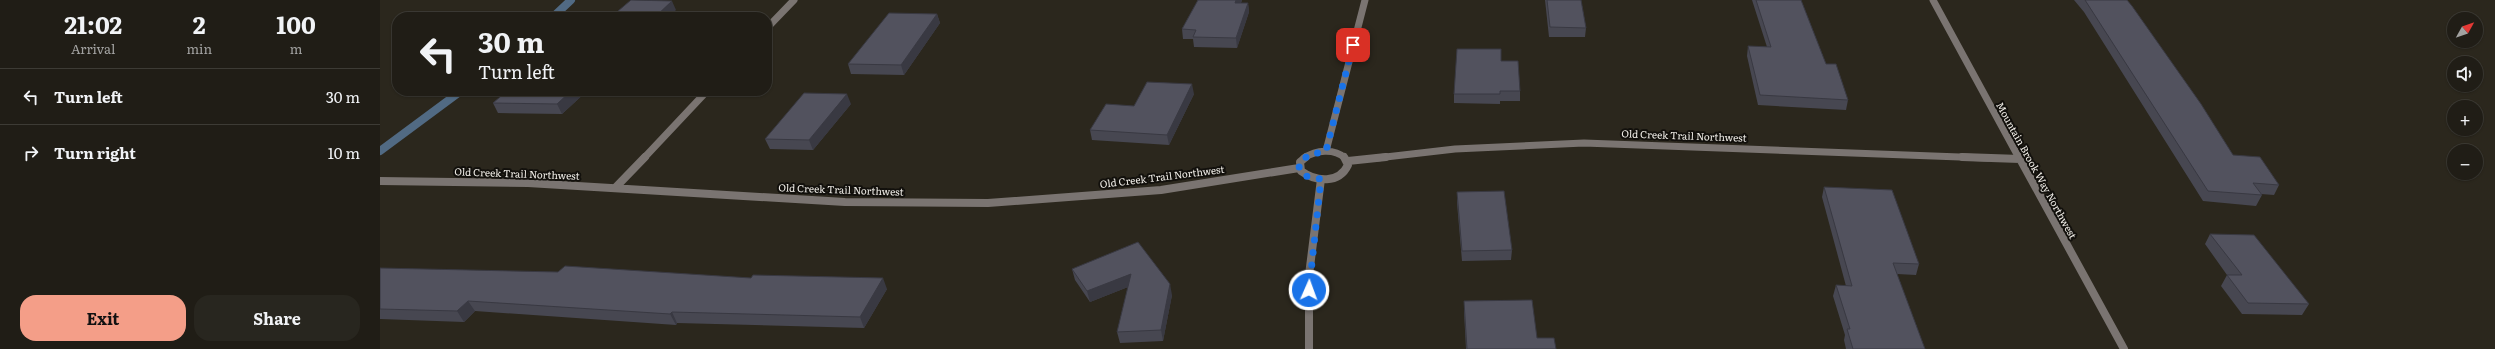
<!DOCTYPE html>
<html lang="en">
<head>
<meta charset="utf-8">
<style>
  body { margin:0; font-family:Literata,serif; background:#28261f; color:#f1f3f6; height:100vh; display:flex; flex-direction:column; font-size:15px; white-space:nowrap }
  * { box-sizing:border-box; margin:0 }
  p { font-size:13px; color:#a2a2a1 }
  .icon { flex:none; width:22px; height:22px; fill:none; stroke:currentColor; stroke-width:2; stroke-linecap:round; stroke-linejoin:round }
  .map { position:relative; flex:1; overflow:hidden }
  .panel { display:flex; flex-direction:column; background:#201d16; width:380px }
  .panel>* { flex:none }
  .guide { position:absolute; left:12px; top:12px; width:380px; height:84px; border-radius:16px; box-shadow:0 1px 3px #0004,0 0 0 1px #3d3b35; background:#201d16; color:#f1f3f6; overflow:hidden }
  .needle { width:26px; rotate:50deg }
  .controls { position:absolute; left:2067px; top:12px; display:grid; gap:8px }
  .controls a { display:grid; place-items:center; width:36px; height:36px; border-radius:50%; background:#201d16; box-shadow:0 1px 3px #0004,0 0 0 1px #3d3b35; font-size:20px }
  .pin { position:absolute; display:grid; place-items:center; width:34px; height:34px; color:#fff; margin:-17px; border-radius:8px; box-shadow:0 2px 6px #0006 }
  .me { position:absolute; width:44px; margin:-22px; rotate:2deg; stroke-linejoin:round; filter:drop-shadow(0 0 3px #0008) }
  .turn { display:flex; align-items:center; gap:14px; height:84px; padding:0 20px; font-size:18px }
  .turn .icon { width:52px; height:52px; stroke-width:2.5 }
  .turn b { display:block; font-size:28px; line-height:34px }
  .eta { display:flex; justify-content:space-evenly; align-items:center; height:68px; text-align:center }
  .eta b { font-size:24px; font-weight:700; line-height:28px }
  .primary-button { display:flex; gap:8px; margin-top:auto; padding:8px 20px }
  .primary-button a { flex:1; height:46px; border-radius:16px; background:#f49e88; color:#111; font-size:16px; font-weight:700; line-height:46px; text-align:center }
  .primary-button a+a { background:#28261f; color:#f1f3f6 }
  ul { padding:0; list-style:none }
  li { display:flex; align-items:center; gap:12px; height:56px; padding:0 20px; border-top:1px solid #3d3b35 }
  li div { flex:1 }
  li b { display:block; font-size:15px }
  li em { font-style:normal }
  main { display:flex; flex:1; min-height:0 }
  .map>svg:first-child { display:block }
</style>
</head>
<body>
<main>
<section class="panel">
<div class="eta">
<div><b>21:02</b><p>Arrival</p></div>
<div><b>2</b><p>min</p></div>
<div><b>100</b><p>m</p></div>
</div>
<ul>
<li><svg class="icon" aria-label="left" viewBox="0 0 24 24"><path d="M17 20v-9H6M10 6l-5 5 5 5"/></svg><div><b>Turn left</b></div><em>30 m</em></li>
<li><svg class="icon" aria-label="right" viewBox="0 0 24 24"><path d="M7 20v-9h11M14 6l5 5-5 5"/></svg><div><b>Turn right</b></div><em>10 m</em></li>
</ul>
<div class="primary-button"><a>Exit</a><a>Share</a></div>
</section>
<div class="map">
<svg width="2115" height="349" viewBox="0 0 2115 349">
  <rect width="100%" height="100%" fill="#2b271d"/>
  <g fill="none" stroke-linecap="round" stroke-linejoin="round">
    <path stroke="#516a83" stroke-width="8" d="M173,17L191,0
      M0,151L81,91"/>
    <path stroke="#7a7471" stroke-width="7" d="M1553,0L1639,158
      M387,28L414,0
      M946,151L985,0
      M264,158L327,91
      M924,158C936,150 954,148 965,158
      M997,158L1075,149L1204,143L1607,158"/>
    <path stroke="#7a7471" stroke-width="8" d="M926,157L920,162L921,171C936,182 959,184 968,165L964,157
      M1582,157L1640,159
      M1639,157L1744,349
      M968,161L1006,157
      M0,181L148,183L465,202L608,203L781,190L919,168
      M236,187L265,157
      M929,349V275L941,179"/>
  </g>
  <path fill="#474751" d="M818,0H862L861,3H868L869,12L857,48L814,47L813,39H803L802,29Z
    M1165,0H1201L1206,28L1205,37H1169Z
    M1372,0H1421L1446,64L1468,100L1466,110L1378,105L1367,56L1368,46L1387,47Z
    M1694,0H1747L1853,155L1899,185L1894,195L1881,194L1882,195L1876,206L1823,201L1704,12Z
    M557,14L560,23L524,75L471,74L468,64Z
    M1121,61L1140,91V101H1120V104L1074,103V94Z
    M127,91H207L182,114L118,113L113,103Z
    M814,94L789,145L712,140L710,130L754,106Z
    M471,104L433,150L390,149L385,139Z
    M1444,187L1539,264L1536,275L1517,274L1545,349H1466L1464,340L1465,335L1453,296L1456,285L1466,286L1442,197Z
    M1077,192L1132,250L1131,260L1082,261L1077,203Z
    M1830,234L1929,304L1922,315L1862,314L1841,286L1847,275L1825,244Z
    M0,268L507,289L484,328L297,323L296,325L95,311L84,322L0,319Z
    M692,269L792,295L783,341L740,343L737,332L748,287L710,302L695,280Z
    M1084,301L1157,338L1176,349H1086L1084,312Z"/>
  <path fill="#393942" d="M856,0H862L856,12L855,3Z
    M292,1L296,10L289,17H275Z
    M868,3L869,12L857,48L856,38Z
    M557,14L560,23L524,75L521,65Z
    M812,84L814,94L789,145L787,135Z
    M191,91H207L182,114L177,104Z
    M467,94L471,104L433,150L429,140Z
    M751,274L753,285L710,302L707,291Z
    M503,278L507,289L484,328L480,317Z
    M790,284L792,295L783,341L781,330Z
    M88,301L95,311L84,322L77,311Z
    M292,312L297,323L296,325L290,314Z"/>
  <path fill="#52525e" stroke="#393942" d="M251,0L292,1L275,17H231Z
    M818,0H856L855,3H868L856,38L813,37L816,30L802,29Z
    M1167,0H1201L1206,28L1170,27Z
    M1376,0H1421L1446,64H1456L1468,100L1380,95L1368,46L1391,47Z
    M1705,0H1747L1752,6L1821,104L1853,155L1880,157L1899,185L1873,183L1882,195L1828,191Z
    M509,13L557,14L521,65L468,64Z
    M1077,49H1121V61H1138L1140,91H1120V94H1074Z
    M767,82L812,84L787,135L710,130L726,104L754,106Z
    M127,91H191L177,104L113,103Z
    M424,93L467,94L429,140L385,139Z
    M1444,187L1512,190L1539,264L1513,263L1545,349H1473L1467,329H1470L1456,285L1472,286Z
    M1124,191L1132,250L1082,251L1077,192Z
    M1830,234L1874,235L1929,304L1868,303L1847,275H1862Z
    M758,242L790,284L781,330L737,332L751,274L707,291L692,269Z
    M185,266L371,278L373,275L503,278L480,317L292,312L290,314L88,301L77,311L0,309V268L178,272Z
    M1152,300L1157,338H1174L1176,349H1087L1084,301Z"/>
  <g fill="none" stroke-linecap="round" stroke-linejoin="round">
    <path stroke="#1a73e8" stroke-width="7" stroke-dasharray="0 12.6" d="M929,290L941,179L926,176L919,168L920,162L929,155L946,151L973,45"/>
  </g>
  <g text-anchor="middle" dominant-baseline="central" stroke-width="4" stroke-linejoin="round" paint-order="stroke">
    <g font-size="10" fill="#f3f0ea" stroke="#12100c">
      <text transform="translate(1304 135) rotate(2)">Old Creek Trail Northwest</text>
      <text transform="translate(1657 170) rotate(61)">Mountain Brook Way Northwest</text>
      <text transform="translate(137 173) rotate(2)">Old Creek Trail Northwest</text>
      <text transform="translate(782 176) rotate(-7)">Old Creek Trail Northwest</text>
      <text transform="translate(461 189) rotate(2)">Old Creek Trail Northwest</text>
    </g>
  </g>
</svg>
<div class="controls">
<a><svg class="needle" viewBox="-14 -14 28 28"><path d="M0-13l5 13h-10z" fill="#e53935"/><path d="M0 13l5-13h-10z" fill="#a2a2a1"/></svg></a>
<a><svg class="icon" aria-label="sound" viewBox="0 0 24 24"><path d="M4 9h4l5-4v14l-5-4H4zM17 9q2 3 0 6"/></svg></a>
<a>+</a>
<a>−</a>
</div>
<div class="pin" style="left:973px;top:45px;background:#d93025"><svg class="icon" aria-label="arrive" viewBox="0 0 24 24"><path d="M6 21V4h12l-3 4 3 4H6"/></svg></div>
<svg class="me" style="left:929px;top:290px" viewBox="-20 -20 40 40"><circle r="17" fill="#1a73e8" stroke="#fff" stroke-width="3"/><path d="M0-11L8 9 0 5-8 9z" fill="#fff"/></svg>
<div class="guide">
<div class="turn"><svg class="icon" aria-label="left" viewBox="0 0 24 24"><path d="M17 20v-9H6M10 6l-5 5 5 5"/></svg><div><b>30 m</b>Turn left</div></div>
</div>
</div>
</main>
</body>
</html>
